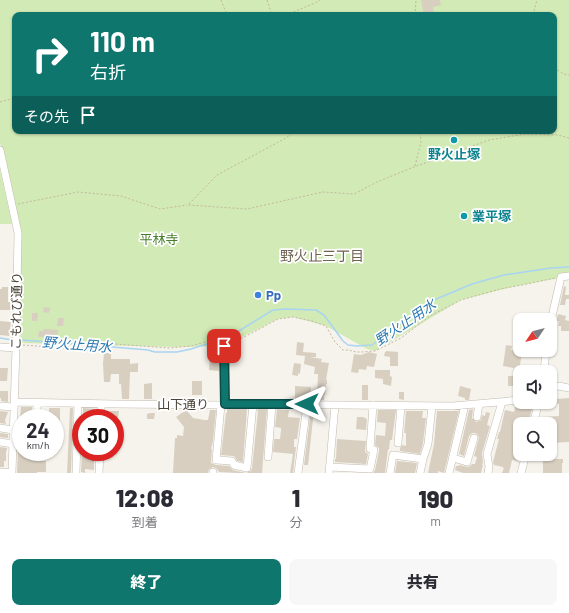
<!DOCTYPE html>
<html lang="ja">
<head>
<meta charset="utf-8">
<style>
  body { margin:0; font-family:Barlow,"Noto Sans JP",sans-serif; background:#f7f7f7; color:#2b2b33; height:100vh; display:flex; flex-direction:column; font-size:15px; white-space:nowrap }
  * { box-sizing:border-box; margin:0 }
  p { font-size:13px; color:#7c7c81 }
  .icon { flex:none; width:22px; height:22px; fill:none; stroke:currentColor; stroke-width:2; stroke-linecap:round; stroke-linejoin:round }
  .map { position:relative; height:473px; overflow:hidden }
  .drawer { display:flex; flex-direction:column; background:#fff; flex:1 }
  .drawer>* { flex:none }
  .guide { position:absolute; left:12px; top:12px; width:545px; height:122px; border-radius:8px; box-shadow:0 1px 3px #0004; background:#0f766e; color:#fff; overflow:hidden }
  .needle { width:26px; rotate:235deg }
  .fabs { position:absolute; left:513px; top:313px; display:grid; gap:8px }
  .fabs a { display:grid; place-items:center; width:44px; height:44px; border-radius:8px; background:#fff; box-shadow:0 1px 3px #0004; font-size:20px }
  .speed { position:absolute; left:12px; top:409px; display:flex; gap:8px; font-size:20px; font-weight:700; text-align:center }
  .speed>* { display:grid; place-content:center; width:52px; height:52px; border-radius:50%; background:#fff; box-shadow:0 1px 3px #0004; line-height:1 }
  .speed small { font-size:10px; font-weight:400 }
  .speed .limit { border:6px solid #d22; background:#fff; color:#111 }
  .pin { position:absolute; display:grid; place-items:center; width:34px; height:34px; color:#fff; margin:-17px; border-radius:8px; box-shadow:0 2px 6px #0006 }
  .me { position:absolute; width:44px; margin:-22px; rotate:270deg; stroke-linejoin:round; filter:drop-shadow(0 0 3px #0008) }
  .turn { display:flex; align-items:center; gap:14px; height:84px; padding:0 12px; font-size:18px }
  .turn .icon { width:52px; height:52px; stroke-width:2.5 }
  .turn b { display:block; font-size:28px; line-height:34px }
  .then { display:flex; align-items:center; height:38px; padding:0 12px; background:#0003; gap:8px; font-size:15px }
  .eta { display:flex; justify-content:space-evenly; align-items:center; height:68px; text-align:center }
  .eta b { font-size:24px; font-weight:800; line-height:28px }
  .button { display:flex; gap:8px; margin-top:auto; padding:8px 12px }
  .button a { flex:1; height:46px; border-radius:8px; background:#0f766e; color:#fff; font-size:16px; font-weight:800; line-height:46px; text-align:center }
  .button a+a { background:#f7f7f7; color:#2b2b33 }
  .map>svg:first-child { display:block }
</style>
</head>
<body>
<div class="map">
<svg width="569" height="473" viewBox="0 0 569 473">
  <rect width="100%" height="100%" fill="#f6f3ec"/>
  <path fill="#d2eab5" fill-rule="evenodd" d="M0,0H569V276L512,287L461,300L375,351L367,349L326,326L293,317L278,319L224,346L174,347L21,343L19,227L0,142ZM15,15H554V131H15Z
    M0,170L12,224H0Z"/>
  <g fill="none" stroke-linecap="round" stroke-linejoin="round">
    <path stroke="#a9d4f2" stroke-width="1.5" d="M0,338L12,340
      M21,340L89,345L148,350L155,352H177L191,349L226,338L242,329L273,310L286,309L316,310L324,315L343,341L348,345L357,346L372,345L427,303L472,284L504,275L551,268L569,267"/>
  </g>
  <path fill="#d8cfc1" d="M421,0H440L441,5L433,7L434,15H424Z
    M564,286L566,287L565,295H569V299H566L565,305H560Z
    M2,287H8V302H12L11,310H0V289H2Z
    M44,307L50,308L49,313L43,312Z
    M32,313H38L37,321H32Z
    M558,314L566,316L565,320L569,321V331H561V326H558L559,321H556Z
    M58,318H64L63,326H57Z
    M0,321L11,322L9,336L0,335Z
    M44,329L58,330V335L54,334V337H38L39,331H43Z
    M297,342L304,343L303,352L316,353V357H310L322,359L321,362L329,363L326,380H327V384H326L325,395H324V400H317L318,374H314L315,367L304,364L305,356L296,355Z
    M506,345L512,346L511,350L522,351L519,372L513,371L514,368L503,366Z
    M217,350H219V371L209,370L210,359H217Z
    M386,351L398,352V366H390V357L384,356L385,352H386Z
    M369,352L377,354L374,367L367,366L366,370L359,369L358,373L351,372L354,354L361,355Z
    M104,353H109V354H111V359H130V364L138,363V372H130L129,399H122L121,384H119V374H111L110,382H104L103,364Z
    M294,363L301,364L300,374L298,373V376L292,375Z
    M0,368H8L7,381H0Z
    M375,370H390V376L392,377L391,386L383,384V379L375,378Z
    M508,376H514L515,386H508Z
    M192,381H202V395H192Z
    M152,383V399H144V384Z
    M515,383H520V392H515Z
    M362,385H368V400H362Z
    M295,386L311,387L310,400H295Z
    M460,386L471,389L469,400H465V398L458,396Z
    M0,391H8V402L1,401V398H0Z
    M399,392H404V400L399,399Z
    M555,392H556V399L569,398V442L550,443V424H542V417L559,416V404L550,402V393Z
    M529,402H534L529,420H527V421L520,419L521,454L519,461L512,460L509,473H502L504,468H503V467L494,465L493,462L499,439H497L499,432H500L505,410L514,412L516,405L522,406L523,404L528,405Z
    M21,407H32V418H20Z
    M49,408H60V449L55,448V418H42V412H49Z
    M70,408H73L71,473H67Z
    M83,408L96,409V414H95V418H83Z
    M227,409H247L243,462L237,461L235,457L233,456L221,455L226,413H227Z
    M258,409H267L262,473H236L219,472L216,468L213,467L209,469L208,473H173L175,438H177V435L183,436L184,427L176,417L186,410L193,418L205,420H208L210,410H216L213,441L211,449H212L211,463L216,465L229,466L233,470L246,473L251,471L252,468L258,411H257Z
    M277,409L289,410L288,417L300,418L297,439H294V447H296L293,473H290L293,454L273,452L274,439H280L281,430V428L275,427Z
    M473,409L472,418L476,422L481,420L482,415L485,416L486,412L490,413L487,425L490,426L482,453L483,462L482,465H483L481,473H463L455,470L456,466H458L459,465L468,467L470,466L472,464H475L477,457L474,456L479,437L477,434L475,433H472L469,436L464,456L459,454L469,410Z
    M311,410H314L308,465H304Z
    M378,410H396L392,440H390L389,450L388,449L385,473H373L375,470L379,451V448L375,445L376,435L385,436L386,423L377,422Z
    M0,411L8,412L5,420L6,424L0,423Z
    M106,411H119L118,418H106Z
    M406,411H423L422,418H426L423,443L420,454L400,451V448L402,445L406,446V433H404Z
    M437,411H459L444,473L438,471V473H428L434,444Z
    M150,413H155L154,419H147V414Z
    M357,417H363L367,419L366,430L356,429Z
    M0,433L8,434V438L0,437Z
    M337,439L366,441L365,452L368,454L366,464L335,462V459H336Z
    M0,447L7,448V451L6,450V461H4V467H0Z
    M18,449H21V453H35V461H46V472H37V473H17Z
    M82,452H94V470L85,469V473L81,472Z
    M553,459H563V463H562V473H543V460Z
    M397,461L417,463L415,473H395Z"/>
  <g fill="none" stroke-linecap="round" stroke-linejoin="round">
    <defs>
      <path id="minor" d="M0,150L18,233L16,348L12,473
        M550,325L561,277L569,276
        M224,346L225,404
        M0,347L16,348
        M544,372L546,350
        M550,388L559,386L569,388
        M14,402L115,404L221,405L225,404L453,406L520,400
        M221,405L216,460L232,461L234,465L247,468L253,404
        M0,406L14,407
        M477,417L479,404
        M37,418V402
        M101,418V404
        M533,424L539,402
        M0,428L13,430
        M0,442L13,444H21
        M398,443L401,406
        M268,457L272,404
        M453,458L467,462L474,438
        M330,467L370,469L374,450L370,449L373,405
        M0,472L12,473
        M76,473L78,403
        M99,473L100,452
        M213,473V472
        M298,473L307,405
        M329,473L335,405
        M390,473L393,455L423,459
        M420,473L423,459L428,444L432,406
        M449,473L465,405
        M488,473L489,467L487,454L502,402
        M521,473L526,454"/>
    </defs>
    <use href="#minor" stroke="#c2bbae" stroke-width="8"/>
    <path stroke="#c4b79f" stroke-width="1" stroke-dasharray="2 2" stroke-linecap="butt" d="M221,0L227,15
      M267,0L272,15
      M286,15L315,3L320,0
      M415,15L416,0
      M533,15L537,0
      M554,68L564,74L569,75
      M0,102L15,98
      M295,131L286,138L217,175L188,205L247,209L323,192L354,194L377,182L414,167L489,140L525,134L558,135L569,138
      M415,166L421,142L420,131
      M18,204L78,192L121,196L160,209L187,205
      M230,344L254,332L278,319L286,318L293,317L312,321L326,326L335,342L343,350H349L356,352H362L375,351L401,338L430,316L461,300L500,289L522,285L555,278
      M23,345L100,351L101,343L169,348L191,346L205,342L221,334L223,340"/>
    <use href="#minor" stroke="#fff" stroke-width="7"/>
  </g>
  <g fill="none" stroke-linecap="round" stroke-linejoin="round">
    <defs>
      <path id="route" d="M224,346L225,404H307"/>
    </defs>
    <use href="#route" stroke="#0a4d48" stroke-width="10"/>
    <use href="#route" stroke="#0f766e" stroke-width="7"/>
  </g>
  <g fill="#0f9aa8" stroke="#fff" stroke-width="1.5">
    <circle cx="454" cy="140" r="4"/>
    <circle cx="464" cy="216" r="4"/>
  </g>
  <circle fill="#3f7fe0" stroke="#fff" stroke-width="1.5" cx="258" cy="295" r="4"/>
  <g text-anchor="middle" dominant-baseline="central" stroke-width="3.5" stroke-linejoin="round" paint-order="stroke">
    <g font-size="13" font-weight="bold" fill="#0d838f" stroke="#fff">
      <text x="454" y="154">野火止塚</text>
      <text x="472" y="216" text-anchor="start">業平塚</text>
    </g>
    <g font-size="13" fill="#4a7f2a" stroke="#fff">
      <text x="159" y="239">平林寺</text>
    </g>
    <g font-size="13" font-weight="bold" fill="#366cbe" stroke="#fff" text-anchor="start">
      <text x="266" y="295">Pp</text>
    </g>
    <g font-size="13" fill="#4b4439" stroke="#fff">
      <text transform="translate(16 311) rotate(-89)">こもれび通り</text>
      <text x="183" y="404">山下通り</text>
    </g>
    <g font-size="14" fill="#6e6250" stroke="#fff">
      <text x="322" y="255">野火止三丁目</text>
    </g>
    <g font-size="14" font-style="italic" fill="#2e7ab2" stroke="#fff">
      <text transform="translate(405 322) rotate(-34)">野火止用水</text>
      <text transform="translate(77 344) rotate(4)">野火止用水</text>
    </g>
  </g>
</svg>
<div class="fabs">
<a><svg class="needle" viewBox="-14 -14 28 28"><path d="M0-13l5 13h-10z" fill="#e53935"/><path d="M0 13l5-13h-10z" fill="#7c7c81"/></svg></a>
<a><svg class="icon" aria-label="sound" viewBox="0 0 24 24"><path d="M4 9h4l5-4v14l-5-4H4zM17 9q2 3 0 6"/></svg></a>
<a><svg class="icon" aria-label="search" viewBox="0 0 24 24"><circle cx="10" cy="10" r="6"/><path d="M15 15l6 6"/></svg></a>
</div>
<div class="speed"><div>24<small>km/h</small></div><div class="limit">30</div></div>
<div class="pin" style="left:224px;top:346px;background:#d93025"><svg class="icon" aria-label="arrive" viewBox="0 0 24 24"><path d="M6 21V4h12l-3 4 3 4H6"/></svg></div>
<svg class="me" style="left:307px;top:404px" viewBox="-20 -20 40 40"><path d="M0-17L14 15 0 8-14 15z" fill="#0f766e" stroke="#fff" stroke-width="4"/></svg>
<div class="guide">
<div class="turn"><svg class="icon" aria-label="right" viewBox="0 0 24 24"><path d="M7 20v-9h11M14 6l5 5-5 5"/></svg><div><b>110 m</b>右折</div></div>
<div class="then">その先<svg class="icon" aria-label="arrive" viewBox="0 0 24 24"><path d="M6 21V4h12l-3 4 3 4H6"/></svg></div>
</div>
</div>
<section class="drawer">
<div class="eta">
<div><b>12:08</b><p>到着</p></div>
<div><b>1</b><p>分</p></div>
<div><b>190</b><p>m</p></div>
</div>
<div class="button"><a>終了</a><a>共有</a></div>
</section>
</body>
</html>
